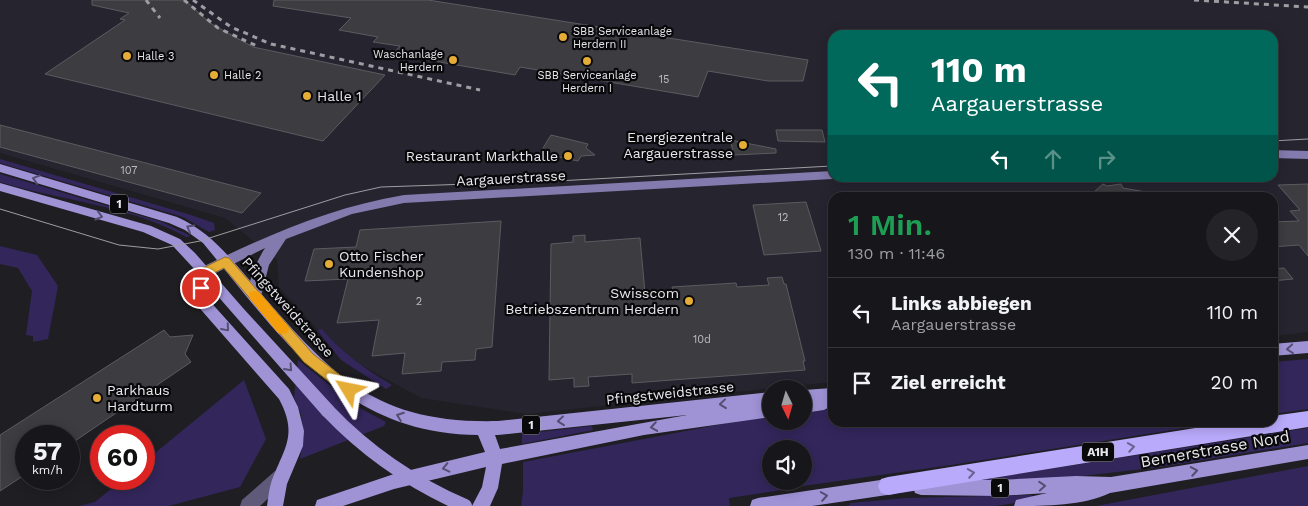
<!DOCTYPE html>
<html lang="de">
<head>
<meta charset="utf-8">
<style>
  body { margin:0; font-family:"Work Sans",sans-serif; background:#242327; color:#f1f3f6; height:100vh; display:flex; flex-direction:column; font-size:19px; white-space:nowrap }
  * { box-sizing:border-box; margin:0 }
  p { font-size:16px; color:#9e9fa2 }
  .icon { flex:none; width:28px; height:28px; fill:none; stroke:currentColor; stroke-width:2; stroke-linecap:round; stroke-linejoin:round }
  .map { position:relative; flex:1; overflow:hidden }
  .details { position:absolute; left:828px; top:192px; width:450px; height:235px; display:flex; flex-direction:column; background:#17161a; border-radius:15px; box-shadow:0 2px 12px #0003,0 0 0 1px #363539 }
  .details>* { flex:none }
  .hud { position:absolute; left:828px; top:30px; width:450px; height:152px; border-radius:15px; box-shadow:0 2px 12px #0003,0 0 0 1px #363539; background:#00695c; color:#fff; overflow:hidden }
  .needle { width:32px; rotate:175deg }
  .fabs { position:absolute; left:762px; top:380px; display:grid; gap:10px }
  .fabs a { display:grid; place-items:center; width:50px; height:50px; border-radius:50%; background:#17161a; box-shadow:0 2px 12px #0003,0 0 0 1px #363539; font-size:25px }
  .speed { position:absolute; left:15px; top:425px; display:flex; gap:10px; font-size:25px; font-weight:700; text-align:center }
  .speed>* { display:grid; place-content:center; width:65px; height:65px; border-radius:50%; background:#17161a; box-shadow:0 2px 12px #0003,0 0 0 1px #363539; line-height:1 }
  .speed small { font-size:12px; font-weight:400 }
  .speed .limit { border:8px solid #d22; background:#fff; color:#111 }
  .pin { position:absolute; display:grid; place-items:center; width:42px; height:42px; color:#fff; margin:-21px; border:2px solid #fff; border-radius:50%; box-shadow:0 1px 5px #0007 }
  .me { position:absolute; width:55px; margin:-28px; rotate:305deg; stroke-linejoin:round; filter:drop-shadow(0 0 4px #0008) }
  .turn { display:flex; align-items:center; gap:18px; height:105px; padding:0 20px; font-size:22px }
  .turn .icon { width:65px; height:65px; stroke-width:2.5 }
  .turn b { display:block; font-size:35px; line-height:42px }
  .lanes { display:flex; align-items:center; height:48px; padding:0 20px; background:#0003; justify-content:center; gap:25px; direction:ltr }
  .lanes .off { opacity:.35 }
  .round { display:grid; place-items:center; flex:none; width:52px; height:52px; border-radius:26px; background:#242327 }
  .head { display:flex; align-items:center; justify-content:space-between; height:85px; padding:0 20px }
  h1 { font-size:30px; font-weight:600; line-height:38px; color:#1e9e55 }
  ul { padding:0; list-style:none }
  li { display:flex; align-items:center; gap:15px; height:70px; padding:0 20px; border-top:1px solid #363539 }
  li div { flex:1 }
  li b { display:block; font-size:19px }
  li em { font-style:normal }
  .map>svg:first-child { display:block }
</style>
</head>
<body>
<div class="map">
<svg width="1308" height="506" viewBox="0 0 1308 506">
  <rect width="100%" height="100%" fill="#1f1e23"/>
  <path fill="#26242f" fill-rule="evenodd" d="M0,0H1308V332L1273,336L1272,198H832V382L526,414L421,398L339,353L279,287L277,260L225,218L0,153ZM832,35H1272V178H832Z"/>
  <path fill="#33265b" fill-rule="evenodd" d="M0,159L191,215L214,223L215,230L209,232L183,217L0,163Z
    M0,174L162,222L191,236L186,237C129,205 62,201 0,182Z
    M0,246L37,255L58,286L48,339L33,342V336L26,335L32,291L18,268L0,264Z
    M322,329C342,353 365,369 392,385L386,389L341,360L317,330Z
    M1308,359V409L1273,414V362Z
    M298,360L354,405L386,422L384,426L300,459L304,437L301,414L294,397Z
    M244,380L266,439L240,487L169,506H79L95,502L123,479H144V462Z
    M832,409V422L1216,423L951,465L782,489V490L729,498L730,506H521L523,492V462L738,421L771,417V421H804V413ZM771,449H804V481H771Z
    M592,426L593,430L522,444V434Z
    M1308,428V443L1160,467L1065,478L974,481Z
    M1308,466V506H1096Z
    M1031,495L1035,497L1034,500L996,506H844L850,505V503L906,498Z"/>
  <path fill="#3c3c41" stroke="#5c5b61" d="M92,0H185L210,23L253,47L385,75L323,141L45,74L125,20L120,19L129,13L92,5Z
    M274,0H428L808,60L803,81H768L708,71L698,97L520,67L515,75L393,54L400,46L373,42L378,37L339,30L351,18L273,6Z
    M0,125L261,193L242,213L0,147Z
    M776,130H822L825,142L778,141Z
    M551,135L588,144L586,148L595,155L581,156L578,161L540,153Z
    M730,140L776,149V153L734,155Z
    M1103,184L1107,186L1121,184L1123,188L1146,192V198H1103L1095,191Z
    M1308,184V256L1299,245L1272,247V222L1299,221L1290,211L1300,210L1278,185Z
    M806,202L821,251L764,255L753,205Z
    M501,221L492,347L476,349L475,360L442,362L441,371L402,374L405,353L372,356L379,320L337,323L348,279L305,281L314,249L356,247L360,230Z
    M585,235V242L640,238L645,293L673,291L672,287L736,283L737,287L769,285L767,278L782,277L784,284H786L805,361H803L805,370L632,383V374L588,377L589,386L574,387V378L549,380L551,244L573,242V236Z
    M1284,268L1293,279L1272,281V269Z
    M164,330L170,337L193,335L185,354L191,362L69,445V436H26V474L0,491V435Z"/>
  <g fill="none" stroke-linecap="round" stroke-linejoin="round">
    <path fill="#5f597a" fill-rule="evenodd" d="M281,468L287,471L289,476L287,481L260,506H240L242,500L275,471Z"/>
    <path fill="#837aae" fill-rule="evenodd" d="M1272,150L1308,151V159L1272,158Z
      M832,171V178H836L832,179L404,203L352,214L286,239L269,265L260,300L255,301L250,300C244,287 258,259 265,248L210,276H200L199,272L200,268C266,236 331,207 404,195Z"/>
    <path fill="#9f93d6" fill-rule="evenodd" d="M0,164L177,217C211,232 229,257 253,284C330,373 372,424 498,421L771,392V417L644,435L502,464L498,488L490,506H472L482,487L486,467L394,489L343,506H315L317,500L394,474L485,452L478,435C343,434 281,337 203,243L185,230L169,223L0,172ZM687,415L500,449L495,435H498Z
      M0,183L151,226L180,239L195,253L243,308L333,406L335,411L333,416L328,418L323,416L208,285L207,298L289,389L298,407L304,431L303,446L287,484L283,506H267C268,499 269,490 271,483C283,449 299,436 279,399L196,304L193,291L198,273L172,245L143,232L0,191Z
      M1308,341V353L1272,356V344Z
      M832,388V406L824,410L804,413V390Z
      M1308,445V459L1110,493C1082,506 1045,506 1014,506L1016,500L1047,493L998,496L921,495L915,493L913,487L915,481L921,479L998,480L1076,476L1111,477Z
      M894,478L900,480L902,486L900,492L894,494L812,506H750L752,500L758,498Z"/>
    <path fill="#b9aafb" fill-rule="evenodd" d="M1308,411V427L888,495L881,493L878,486L881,479L888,477L1233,422H1272V416Z"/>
    <path stroke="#9e9ea2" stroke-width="1" d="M1272,141L1308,139
      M0,209L119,245L158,249L200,241L345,195L381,187L557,181L832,166"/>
    <path stroke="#9e9ea2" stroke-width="3" stroke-dasharray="5 5" stroke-linecap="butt" d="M146,0L160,18
      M184,0L218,28L259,47
      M193,0L231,27L271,44L480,90
      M1194,0L1308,7"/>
    <path stroke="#9f93d6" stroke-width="14" d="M328,411C368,453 412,483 465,506"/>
  </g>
  <defs><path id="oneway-chevron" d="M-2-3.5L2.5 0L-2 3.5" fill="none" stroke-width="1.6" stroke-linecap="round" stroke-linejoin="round" transform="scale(1.25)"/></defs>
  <g stroke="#544e70">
    <use href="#oneway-chevron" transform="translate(36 179) rotate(-163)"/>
    <use href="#oneway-chevron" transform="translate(99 216) rotate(16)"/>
    <use href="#oneway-chevron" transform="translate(190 228) rotate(-150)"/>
    <use href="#oneway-chevron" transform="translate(226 328) rotate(49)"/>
    <use href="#oneway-chevron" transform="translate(1290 349) rotate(175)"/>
    <use href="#oneway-chevron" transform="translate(289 368) rotate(48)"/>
    <use href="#oneway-chevron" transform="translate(723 404) rotate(174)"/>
    <use href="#oneway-chevron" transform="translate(400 416) rotate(-160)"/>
    <use href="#oneway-chevron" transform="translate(561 421) rotate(174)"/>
    <use href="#oneway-chevron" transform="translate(654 427) rotate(171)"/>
    <use href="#oneway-chevron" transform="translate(446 468) rotate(167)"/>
    <use href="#oneway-chevron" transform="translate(1194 471) rotate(-10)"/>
    <use href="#oneway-chevron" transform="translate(1042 486) rotate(-4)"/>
    <use href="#oneway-chevron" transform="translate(824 496) rotate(-9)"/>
  </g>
  <g stroke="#6a628f">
    <use href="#oneway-chevron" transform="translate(1131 447) rotate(-9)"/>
    <use href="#oneway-chevron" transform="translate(971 473) rotate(-9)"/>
  </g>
  <path fill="#e5ad35" stroke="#957022" d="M225,257L229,258L313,354L354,386L356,390L354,394L349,396L345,394L304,362L224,268L210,275L205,291H197L195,288L201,269Z"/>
  <path fill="#f59e0b" d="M255,291L259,292L287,325L289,329L287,333L283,334L278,333L250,299L249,295L250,292Z"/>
  <g fill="#e5ad35" stroke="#09090b" stroke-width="2">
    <circle cx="563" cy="37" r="5"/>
    <circle cx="127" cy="56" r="5"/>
    <circle cx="453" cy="60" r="5"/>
    <circle cx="587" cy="61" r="5"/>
    <circle cx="214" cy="75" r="5"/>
    <circle cx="307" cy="96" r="5"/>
    <circle cx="743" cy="145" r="5"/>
    <circle cx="568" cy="156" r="5"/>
    <circle cx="329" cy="264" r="5"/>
    <circle cx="689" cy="301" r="5"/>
    <circle cx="97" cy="398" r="5"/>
  </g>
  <g text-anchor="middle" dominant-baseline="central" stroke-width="4.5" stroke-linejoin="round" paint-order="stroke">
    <g font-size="11" fill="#e8e8ec" stroke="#09090b" text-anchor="start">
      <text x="573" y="31">SBB Serviceanlage<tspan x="573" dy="13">Herdern II</tspan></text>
      <text x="443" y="54" text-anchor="end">Waschanlage<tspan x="443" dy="13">Herdern</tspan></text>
      <text x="137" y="56">Halle 3</text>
      <text x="224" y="75">Halle 2</text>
      <text x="587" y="75" text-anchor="middle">SBB Serviceanlage<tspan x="587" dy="13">Herdern I</tspan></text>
    </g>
    <g font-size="11" fill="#bdbdc1">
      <text x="664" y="79">15</text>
      <text x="129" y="170">107</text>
      <text x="783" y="217">12</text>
      <text x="419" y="301">2</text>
      <text x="702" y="339">10d</text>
    </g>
    <g fill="#09090b" stroke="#a5a5a8" stroke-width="1">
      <rect x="110" y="194.5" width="18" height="19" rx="4"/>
      <rect x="522" y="415.5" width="18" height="19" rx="4"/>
      <rect x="1082" y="442.5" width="32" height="19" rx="4"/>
      <rect x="991" y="478.5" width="18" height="19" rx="4"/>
    </g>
    <g font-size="12" font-weight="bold" fill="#e8e8ec">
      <text x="119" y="204">1</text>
      <text x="531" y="425">1</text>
      <text x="1098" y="452">A1H</text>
      <text x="1000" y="488">1</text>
    </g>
    <g font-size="14" fill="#e8e8ec" stroke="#09090b" text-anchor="start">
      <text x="317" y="96">Halle 1</text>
      <text x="733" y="137" text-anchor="end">Energiezentrale<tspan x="733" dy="16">Aargauerstrasse</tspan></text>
      <text x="558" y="156" text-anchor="end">Restaurant Markthalle</text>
      <text x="339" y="256">Otto Fischer<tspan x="339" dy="16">Kundenshop</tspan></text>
      <text x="679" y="293" text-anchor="end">Swisscom<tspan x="679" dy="16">Betriebszentrum Herdern</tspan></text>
      <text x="107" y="390">Parkhaus<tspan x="107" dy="16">Hardturm</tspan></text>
    </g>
    <g font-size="14" fill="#e8e8ec" stroke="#09090b">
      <text transform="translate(511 178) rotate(-3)">Aargauerstrasse</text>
      <text transform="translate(288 307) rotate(48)">Pfingstweidstrasse</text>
      <text transform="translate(670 393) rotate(-6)">Pfingstweidstrasse</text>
    </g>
    <g font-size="16" fill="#e8e8ec" stroke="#09090b">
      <text transform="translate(1215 449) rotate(-10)">Bernerstrasse Nord</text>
    </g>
  </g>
</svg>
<div class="fabs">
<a><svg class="needle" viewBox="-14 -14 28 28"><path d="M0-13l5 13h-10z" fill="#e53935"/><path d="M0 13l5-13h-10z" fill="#9e9fa2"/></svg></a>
<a><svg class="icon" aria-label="sound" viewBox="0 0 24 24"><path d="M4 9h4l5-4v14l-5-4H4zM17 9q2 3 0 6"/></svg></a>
</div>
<div class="speed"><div>57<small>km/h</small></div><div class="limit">60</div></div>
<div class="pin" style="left:201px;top:288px;background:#d93025"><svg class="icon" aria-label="arrive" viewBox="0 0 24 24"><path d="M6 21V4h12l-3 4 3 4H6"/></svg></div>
<svg class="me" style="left:349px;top:390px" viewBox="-20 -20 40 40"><path d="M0-17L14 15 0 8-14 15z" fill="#e5ad35" stroke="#fff" stroke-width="4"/></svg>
<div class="hud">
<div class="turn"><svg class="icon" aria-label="left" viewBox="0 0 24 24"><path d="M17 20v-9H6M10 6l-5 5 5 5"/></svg><div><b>110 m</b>Aargauerstrasse</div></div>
<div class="lanes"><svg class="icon" aria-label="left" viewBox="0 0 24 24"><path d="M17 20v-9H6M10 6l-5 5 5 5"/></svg><svg class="icon off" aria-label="ahead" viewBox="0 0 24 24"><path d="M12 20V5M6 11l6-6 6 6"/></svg><svg class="icon off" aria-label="right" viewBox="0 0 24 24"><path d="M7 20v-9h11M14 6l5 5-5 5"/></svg></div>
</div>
<section class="details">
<div class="head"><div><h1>1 Min.</h1><p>130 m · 11:46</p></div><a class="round"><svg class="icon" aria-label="close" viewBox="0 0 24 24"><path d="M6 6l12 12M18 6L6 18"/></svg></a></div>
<ul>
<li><svg class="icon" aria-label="left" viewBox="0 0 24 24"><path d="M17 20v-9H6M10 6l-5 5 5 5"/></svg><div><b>Links abbiegen</b><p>Aargauerstrasse</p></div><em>110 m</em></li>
<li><svg class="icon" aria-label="arrive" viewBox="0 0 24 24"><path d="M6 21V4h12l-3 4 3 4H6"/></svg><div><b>Ziel erreicht</b></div><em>20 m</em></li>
</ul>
</section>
</div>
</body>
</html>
